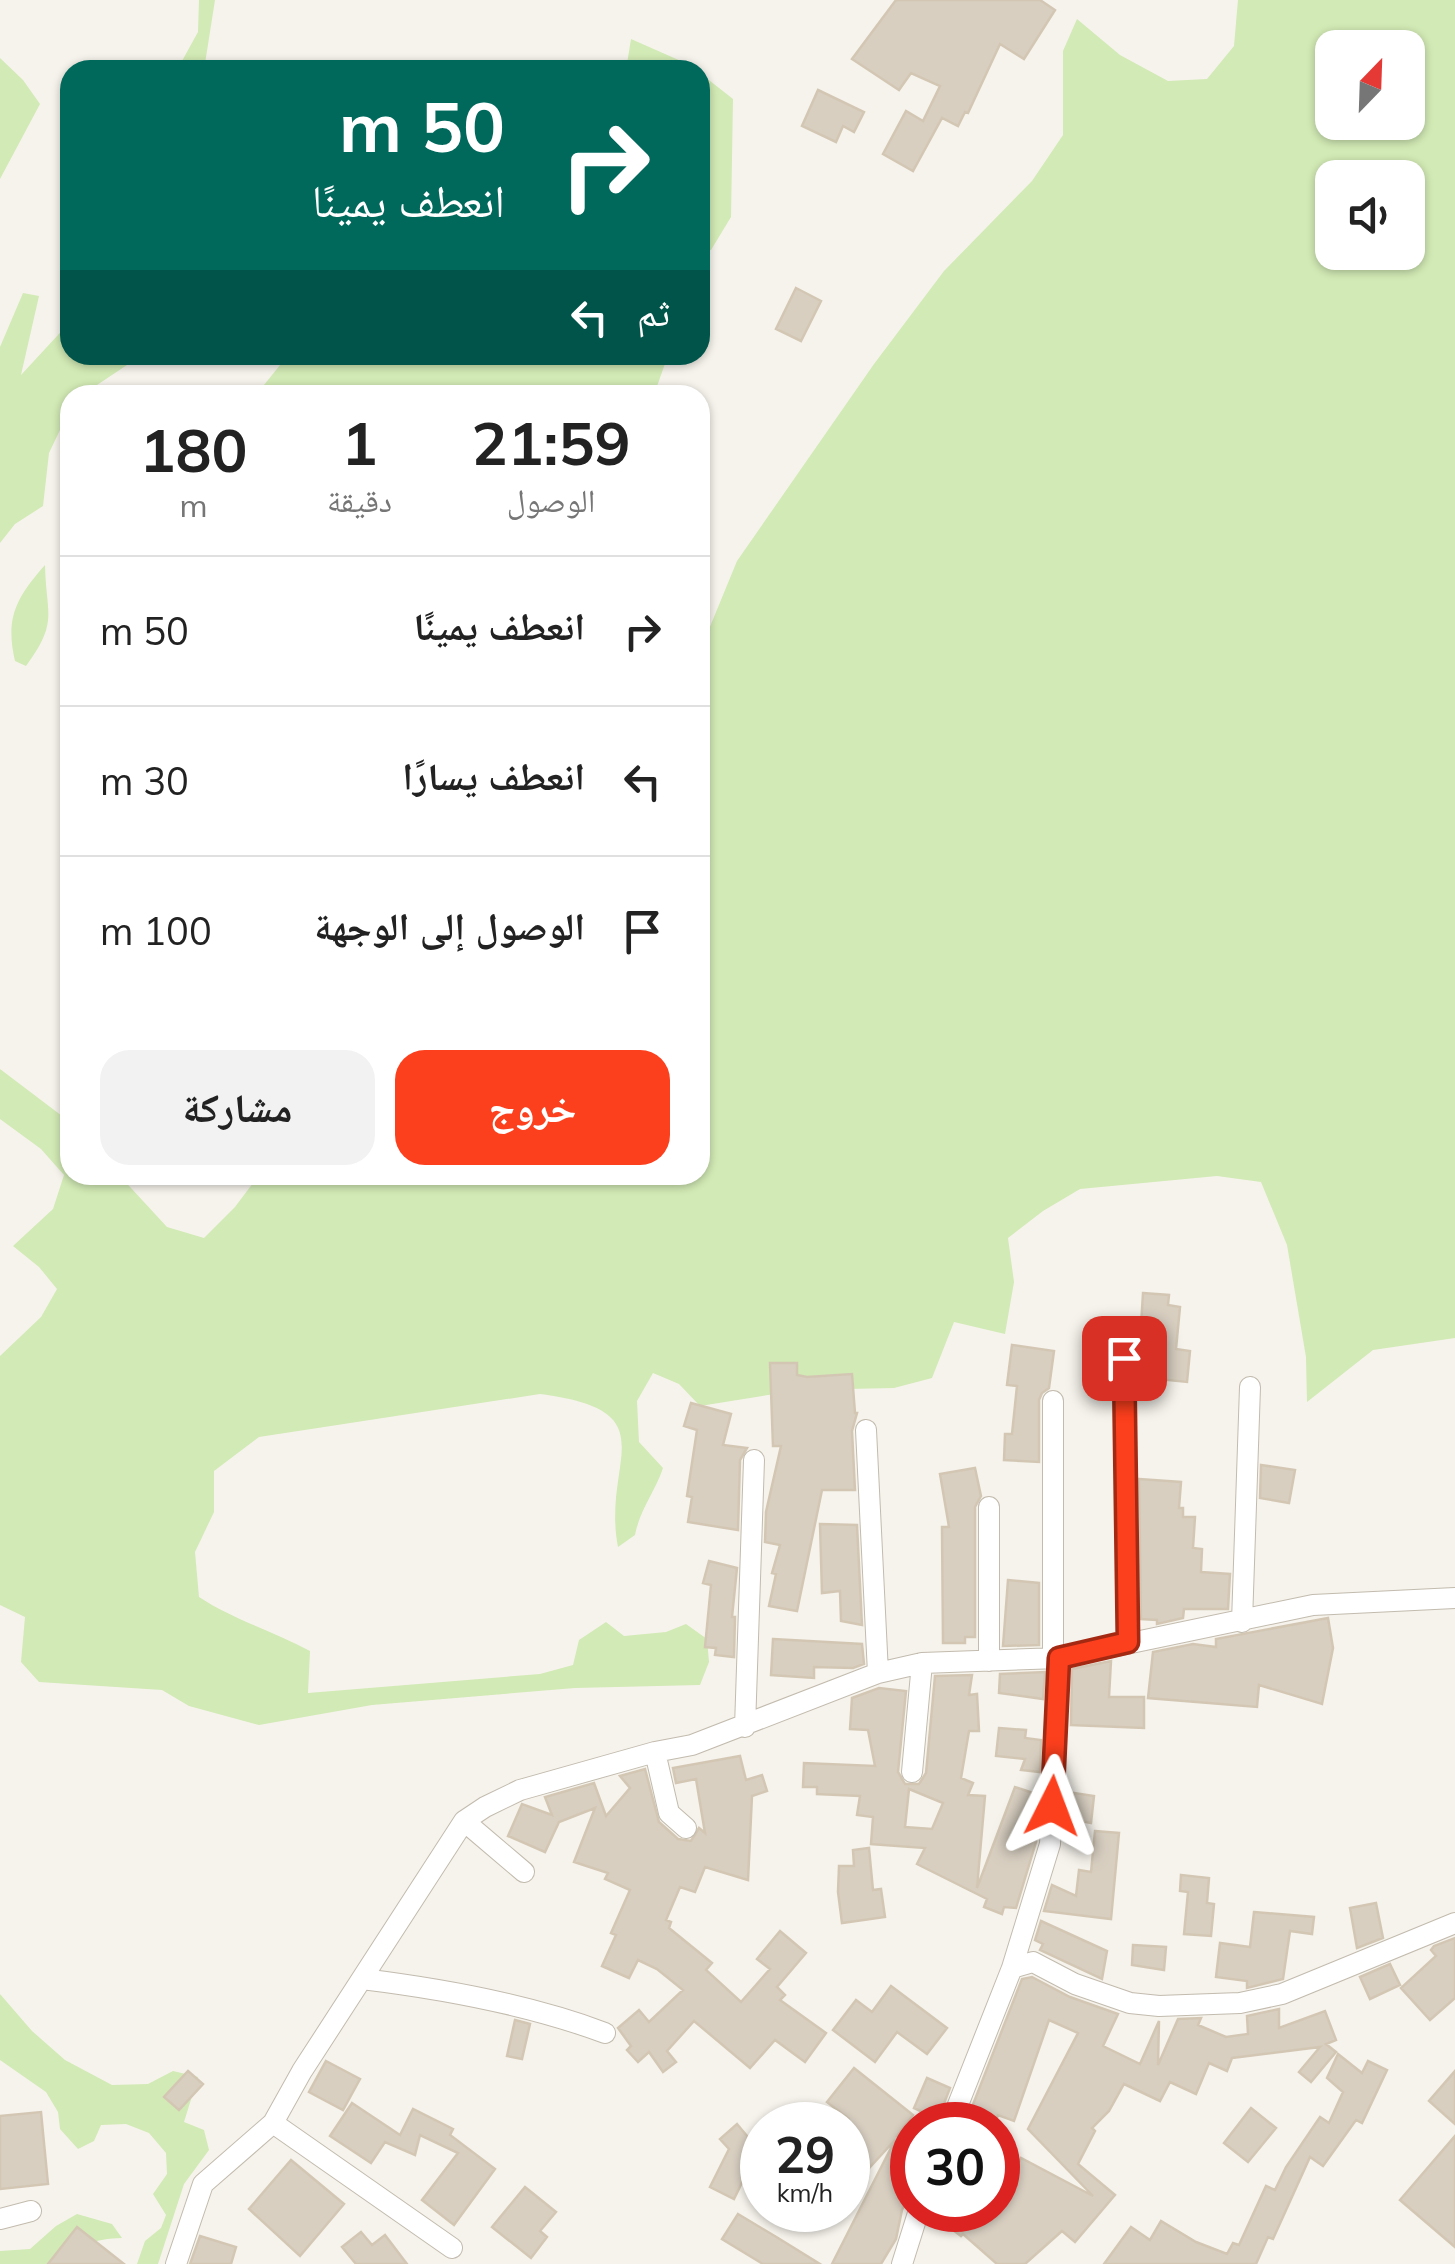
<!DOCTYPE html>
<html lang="ar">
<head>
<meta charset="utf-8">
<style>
  body { margin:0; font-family:Mulish,"Noto Naskh Arabic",sans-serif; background:#f2f2f2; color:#222; direction:rtl; height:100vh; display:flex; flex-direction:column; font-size:38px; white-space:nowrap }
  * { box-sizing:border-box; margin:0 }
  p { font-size:32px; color:#767676 }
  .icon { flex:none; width:55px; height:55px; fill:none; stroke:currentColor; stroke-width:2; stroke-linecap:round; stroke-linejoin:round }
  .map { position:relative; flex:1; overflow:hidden; direction:ltr }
  .sheet { position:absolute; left:60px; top:385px; width:650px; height:800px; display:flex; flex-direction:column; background:#fff; border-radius:30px; box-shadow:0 2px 8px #0004; direction:rtl }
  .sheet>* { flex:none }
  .guide { position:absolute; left:60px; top:60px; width:650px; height:305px; border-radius:30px; box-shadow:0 2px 8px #0004; direction:rtl; background:#00695c; color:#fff; overflow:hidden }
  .needle { width:65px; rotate:23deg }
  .fabs { position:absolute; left:1315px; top:30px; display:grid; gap:20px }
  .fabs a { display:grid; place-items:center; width:110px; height:110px; border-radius:20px; background:#fff; box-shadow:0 2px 8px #0004; font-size:50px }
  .speed { position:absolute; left:740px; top:2102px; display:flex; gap:20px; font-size:50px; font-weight:700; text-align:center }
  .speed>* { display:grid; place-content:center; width:130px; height:130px; border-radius:50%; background:#fff; box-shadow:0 2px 8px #0004; line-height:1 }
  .speed small { font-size:25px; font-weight:400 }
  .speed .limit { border:15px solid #d22; background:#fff; color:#111 }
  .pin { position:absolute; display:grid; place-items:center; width:85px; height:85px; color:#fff; margin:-42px; border-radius:20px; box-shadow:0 5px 15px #0006 }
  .me { position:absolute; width:110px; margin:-55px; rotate:3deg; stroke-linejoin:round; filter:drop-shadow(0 0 8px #0008) }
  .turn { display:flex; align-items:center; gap:35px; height:210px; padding:0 40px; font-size:45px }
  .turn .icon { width:130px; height:130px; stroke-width:2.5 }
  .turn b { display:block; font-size:70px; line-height:85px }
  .then { display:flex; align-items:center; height:95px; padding:0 40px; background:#0003; gap:20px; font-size:38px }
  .eta { display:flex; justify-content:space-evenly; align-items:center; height:170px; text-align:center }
  .eta b { font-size:60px; font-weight:700; line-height:70px }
  .cta { display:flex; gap:20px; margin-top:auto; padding:20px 40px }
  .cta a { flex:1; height:115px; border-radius:30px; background:#fc3f1d; color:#fff; font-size:40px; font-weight:700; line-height:115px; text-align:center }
  .cta a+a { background:#f2f2f2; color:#222 }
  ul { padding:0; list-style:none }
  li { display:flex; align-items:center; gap:30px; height:150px; padding:0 40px; border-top:2px solid #e0e0e0 }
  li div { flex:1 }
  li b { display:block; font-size:38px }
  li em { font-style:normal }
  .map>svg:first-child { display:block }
</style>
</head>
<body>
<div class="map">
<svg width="1455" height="2264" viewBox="0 0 1455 2264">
  <rect width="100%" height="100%" fill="#f6f3ec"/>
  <path fill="#d2eab5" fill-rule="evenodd" d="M199,0H215L204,70H177L198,32Z
    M1238,0H1455V1338L1373,1350L1307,1402L1306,1357L1287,1245L1261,1182L1217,1176L1080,1189L1043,1211L1008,1238L1014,1282L1005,1334L954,1322L932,1378L894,1388L799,1390L700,1406L679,1384L653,1373L637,1401L639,1442L663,1468C655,1492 640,1509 635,1535L618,1547C601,1460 671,1411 540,1394L259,1437L214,1471V1512L195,1552L199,1597C234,1620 273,1631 310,1651L308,1693L540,1674L573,1665L579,1640L606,1622L624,1636L666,1632L686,1624L707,1639L709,1662L700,1685L575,1688L372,1705L259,1725L189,1706L162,1690L39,1682L21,1662L25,1617L0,1605V1356L41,1317L57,1289L39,1267L13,1246L53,1209L64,1175L41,1149L0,1119V1069L70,1122V1175H119L167,1227L204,1238L235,1207L259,1175H700V651L737,561L874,364L944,271L1032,181L1063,135V51L1077,19L1120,55L1168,81L1207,79L1234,46ZM1332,48H1408V122H1332ZM1332,178H1408V252H1332Z
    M631,39L690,65L696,70H626Z
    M0,58L23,80L40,104L0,179Z
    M700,73L733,99L731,217L711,250L700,251Z
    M23,293L39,296L21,375L70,322V355H142L82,395H70V409L49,453L43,506L15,524L0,543V347Z
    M288,355H668L654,395H256Z
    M45,565C46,615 59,621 26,666L15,661C5,618 16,598 45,565Z
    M0,1994L32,2031L65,2060L112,2085L148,2084L173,2071L198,2077L184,2122L204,2130L209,2150L184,2184L158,2264H137L145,2241L161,2228L166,2215L153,2194L167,2174L166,2153L149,2133L126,2124L101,2125L94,2141L78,2149L60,2129L58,2112L46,2092L0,2060Z
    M77,2214L112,2224L122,2238C94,2239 79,2244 60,2264H0V2251L30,2249L56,2226Z"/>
  <path fill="#d8cfc1" stroke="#d3c7b4" stroke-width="2.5" fill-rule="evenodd" d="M896,0H1040L1055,10L1024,59L1000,44L968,113L965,112L958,126L942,118L913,171L883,154L906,111L923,121L940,86L911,73L899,90L852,59Z
    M818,90L864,112L854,132L843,126L836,142L802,126Z
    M796,288L821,301L801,341L776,329Z
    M1143,1293L1169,1295L1168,1305L1180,1307L1176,1349L1190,1351L1187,1382L1138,1377Z
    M1012,1345L1054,1351L1049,1388L1042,1393L1039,1400V1462L1004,1460L1005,1434H1012L1017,1386L1007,1385Z
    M770,1363H797V1375L807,1377L852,1374L855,1413H857L852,1431L855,1490H822L797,1611L769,1606L776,1574L772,1573L780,1545L765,1542L766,1512L781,1446H773Z
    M691,1403L731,1414L723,1445L747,1448L740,1460L738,1530L688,1522L692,1497L687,1496L697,1430L684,1426Z
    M1261,1465L1295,1470L1289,1503L1260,1498Z
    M975,1468L981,1496L975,1507V1637H965V1643H943L942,1527H949L940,1474Z
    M1139,1479L1181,1482L1179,1508H1183V1517H1195L1193,1548L1202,1549L1201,1572L1230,1574L1228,1609H1184L1183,1618L1157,1624V1620L1141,1619Z
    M820,1524L857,1525L862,1625L841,1621L840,1591L822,1593Z
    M709,1561L737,1568L732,1617H735L734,1657L715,1655L716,1648L705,1647L711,1585L703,1583Z
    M1008,1580L1039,1583V1645L1003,1646Z
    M1328,1618L1333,1648L1322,1704L1259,1685L1257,1707L1148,1698L1153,1652L1193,1644L1216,1647V1639Z
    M773,1639L862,1644L864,1664L853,1668L814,1667V1678L771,1675Z
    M1111,1661L1109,1697H1144V1728L1071,1725L1072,1669Z
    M1045,1672L1043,1699L999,1693L1000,1674Z
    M972,1675L969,1695L977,1694L979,1731H969L961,1778L973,1783L968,1795L985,1796L977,1888L1015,1787L1039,1795L1036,1842L1016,1908L1004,1907L1002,1914L984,1907L987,1899L917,1864L925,1848L871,1844L873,1817L857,1815L860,1796L817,1794V1787H803L804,1763L875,1766L868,1730L850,1729L852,1698L879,1688L906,1691L898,1772L905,1784H919L926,1773L935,1676ZM909,1789L943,1803L932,1829L905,1827Z
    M999,1728L1026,1730L1025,1738L1041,1740L1040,1772L1021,1770L1025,1759L996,1756Z
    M740,1756L746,1780L762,1775L767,1791L752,1796L748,1880L705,1867L695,1892L680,1887L666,1920L671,1922L669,1928L712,1963L706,1970L741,2002L770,1969L757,1959L780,1931L806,1953L777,1987L785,1995L780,2000L826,2033L805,2062L775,2040L750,2068L694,2021L667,2051L676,2062L663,2072L649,2052L638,2062L627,2050L631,2046L618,2028L639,2010L649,2022L683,1990L657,1969L638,1960L629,1978L602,1966L616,1935L611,1933L630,1890L605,1879L608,1873L574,1862L595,1808L559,1822L545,1852L508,1836L522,1804L552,1815L545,1797L594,1783L606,1816L630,1788L620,1776L645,1769L659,1822L678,1839L691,1841L699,1828L705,1833L696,1779L676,1783L673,1768Z
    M1074,1793L1094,1796L1091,1823L1065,1818L1066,1805L1071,1807Z
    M1095,1831L1119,1833L1111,1919L1044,1911L1052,1885L1076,1896L1079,1870L1091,1872Z
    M869,1848L873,1890L881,1889L885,1917L842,1923L838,1892L839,1866H854L853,1850Z
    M1181,1875L1209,1878L1207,1903L1214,1904L1211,1936L1184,1934L1188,1892L1180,1891Z
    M1376,1903L1383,1938L1357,1948L1350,1908Z
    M1254,1912L1314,1917L1312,1934L1290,1931L1283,1979L1247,1988V1981L1216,1977L1220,1943L1250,1947Z
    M1041,1921L1107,1951L1102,1979L1040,1950L1043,1944L1035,1940Z
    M1455,1938V1998L1430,2020L1401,1988L1436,1956L1431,1950L1434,1946Z
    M1133,1945L1166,1947L1164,1970L1132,1965Z
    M1390,1964L1400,1985L1370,1999L1360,1977Z
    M1032,1977L1070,1997L1118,2014L1103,2046L1140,2064L1159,2021L1158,2065L1178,2019L1201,2018L1198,2025L1226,2037L1248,2034L1247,2016L1279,2009V2028L1325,2011L1336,2040L1326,2044L1336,2052L1311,2082L1299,2072L1320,2047L1232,2058L1227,2071L1209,2063L1196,2094L1170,2082L1160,2101L1124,2084L1109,2111L1092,2128L1095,2131L1078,2164L1115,2195L1075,2242L1062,2231L1025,2264H997L963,2234L961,2236L932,2214V2210H998V2160L1015,2170L1021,2158L1093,2196L1028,2129L1078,2033L1049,2020L1014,2121L998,2115L994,2125H965L1022,1979Z
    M891,1986L947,2028L927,2054L897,2032L875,2062L833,2030L856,2000L872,2012Z
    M515,2020L530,2024L522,2059L507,2056Z
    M1338,2054L1362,2073L1368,2061L1387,2070L1362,2123L1356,2120L1323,2166L1310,2157L1273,2239L1268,2237L1256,2264H1104L1131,2227L1150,2240L1161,2221L1196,2242L1227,2254L1233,2243L1239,2245L1266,2186L1275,2190L1286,2167L1320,2117L1329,2123L1343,2092L1327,2078Z
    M326,2061L360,2079L343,2110L309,2092Z
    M854,2068L913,2115L897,2136L912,2141V2189L902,2210L896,2239L881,2264H832L895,2140L848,2191L849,2119L827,2102Z
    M188,2071L203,2084L179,2110L164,2097Z
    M1455,2071V2124L1429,2101Z
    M927,2078L950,2088L938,2119L914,2108Z
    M352,2103L400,2135L413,2109L453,2129L450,2135L495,2169L454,2225L422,2200L458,2153L420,2135L415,2155L385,2142L371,2163L330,2136Z
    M1251,2108L1276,2128L1248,2162L1224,2143Z
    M41,2112L48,2184L0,2189V2116Z
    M737,2124L762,2154L751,2164L734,2199L710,2187L729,2149L720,2139Z
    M1455,2136V2247L1400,2200Z
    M291,2160L344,2204L300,2256L249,2209Z
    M525,2187L556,2212L540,2231L547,2237L531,2258L492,2227Z
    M738,2214L778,2238L820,2264H763L722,2239Z
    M77,2227L124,2264H48Z
    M361,2232L372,2245L385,2235L407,2264H356L342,2247Z
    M200,2236L236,2247L231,2264H190Z"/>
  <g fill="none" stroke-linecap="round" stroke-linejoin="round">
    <defs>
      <path id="minor" d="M1124,1357L1128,1642
        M866,1430L878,1673
        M1242,1622L1250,1387
        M1053,1658V1401
        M989,1661V1507
        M745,1727L754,1460
        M655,1752L669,1813L686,1828
        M912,1772L922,1663
        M464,1821L524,1872
        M1012,1968L1050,1844L1059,1658
        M362,1979C444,1989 528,2004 605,2033
        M273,2123L452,2248
        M950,2125L1012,1968L1033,1962L1075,1984L1130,2003L1159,2006L1240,2003L1282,1994L1455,1923
        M0,2219L31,2211
        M176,2264L203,2184L273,2123L302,2071L464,1821L485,1807L520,1790L655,1752L692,1745L878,1673L922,1663L1059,1658L1313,1605L1455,1598
        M902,2264L919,2210"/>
    </defs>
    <use href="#minor" stroke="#c2bbae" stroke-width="22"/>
    <use href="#minor" stroke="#fff" stroke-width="20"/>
  </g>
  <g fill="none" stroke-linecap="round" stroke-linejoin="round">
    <defs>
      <path id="route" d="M1052,1806L1059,1658L1128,1642L1124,1358"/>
    </defs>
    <use href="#route" stroke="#a42913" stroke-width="25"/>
    <use href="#route" stroke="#fc3f1d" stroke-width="18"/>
  </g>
</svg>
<div class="fabs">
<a><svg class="needle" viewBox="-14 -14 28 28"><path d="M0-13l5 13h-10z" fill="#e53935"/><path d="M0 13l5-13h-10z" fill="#767676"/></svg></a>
<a><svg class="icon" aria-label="sound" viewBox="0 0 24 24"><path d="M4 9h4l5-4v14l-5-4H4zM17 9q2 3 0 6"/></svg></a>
</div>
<div class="speed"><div>29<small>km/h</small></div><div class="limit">30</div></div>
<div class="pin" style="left:1124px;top:1358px;background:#d93025"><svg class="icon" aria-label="arrive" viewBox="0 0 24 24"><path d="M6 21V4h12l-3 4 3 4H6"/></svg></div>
<svg class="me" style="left:1052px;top:1806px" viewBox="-20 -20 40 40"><path d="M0-17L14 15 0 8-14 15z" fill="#fc3f1d" stroke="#fff" stroke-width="4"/></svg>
<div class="guide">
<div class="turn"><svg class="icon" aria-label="right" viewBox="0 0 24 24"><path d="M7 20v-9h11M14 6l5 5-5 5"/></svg><div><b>50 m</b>انعطف يمينًا</div></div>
<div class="then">ثم<svg class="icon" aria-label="left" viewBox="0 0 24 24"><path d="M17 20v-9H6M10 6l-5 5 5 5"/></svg></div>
</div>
<section class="sheet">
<div class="eta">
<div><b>21:59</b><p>الوصول</p></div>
<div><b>1</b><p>دقيقة</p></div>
<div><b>180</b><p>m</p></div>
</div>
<ul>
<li><svg class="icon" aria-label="right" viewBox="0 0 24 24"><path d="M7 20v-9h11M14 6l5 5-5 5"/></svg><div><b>انعطف يمينًا</b></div><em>50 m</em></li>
<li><svg class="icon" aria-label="left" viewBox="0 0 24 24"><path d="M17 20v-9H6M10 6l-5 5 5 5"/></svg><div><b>انعطف يسارًا</b></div><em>30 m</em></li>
<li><svg class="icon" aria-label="arrive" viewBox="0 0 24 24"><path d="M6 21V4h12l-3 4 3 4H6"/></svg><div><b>الوصول إلى الوجهة</b></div><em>100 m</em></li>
</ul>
<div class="cta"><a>خروج</a><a>مشاركة</a></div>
</section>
</div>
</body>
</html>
